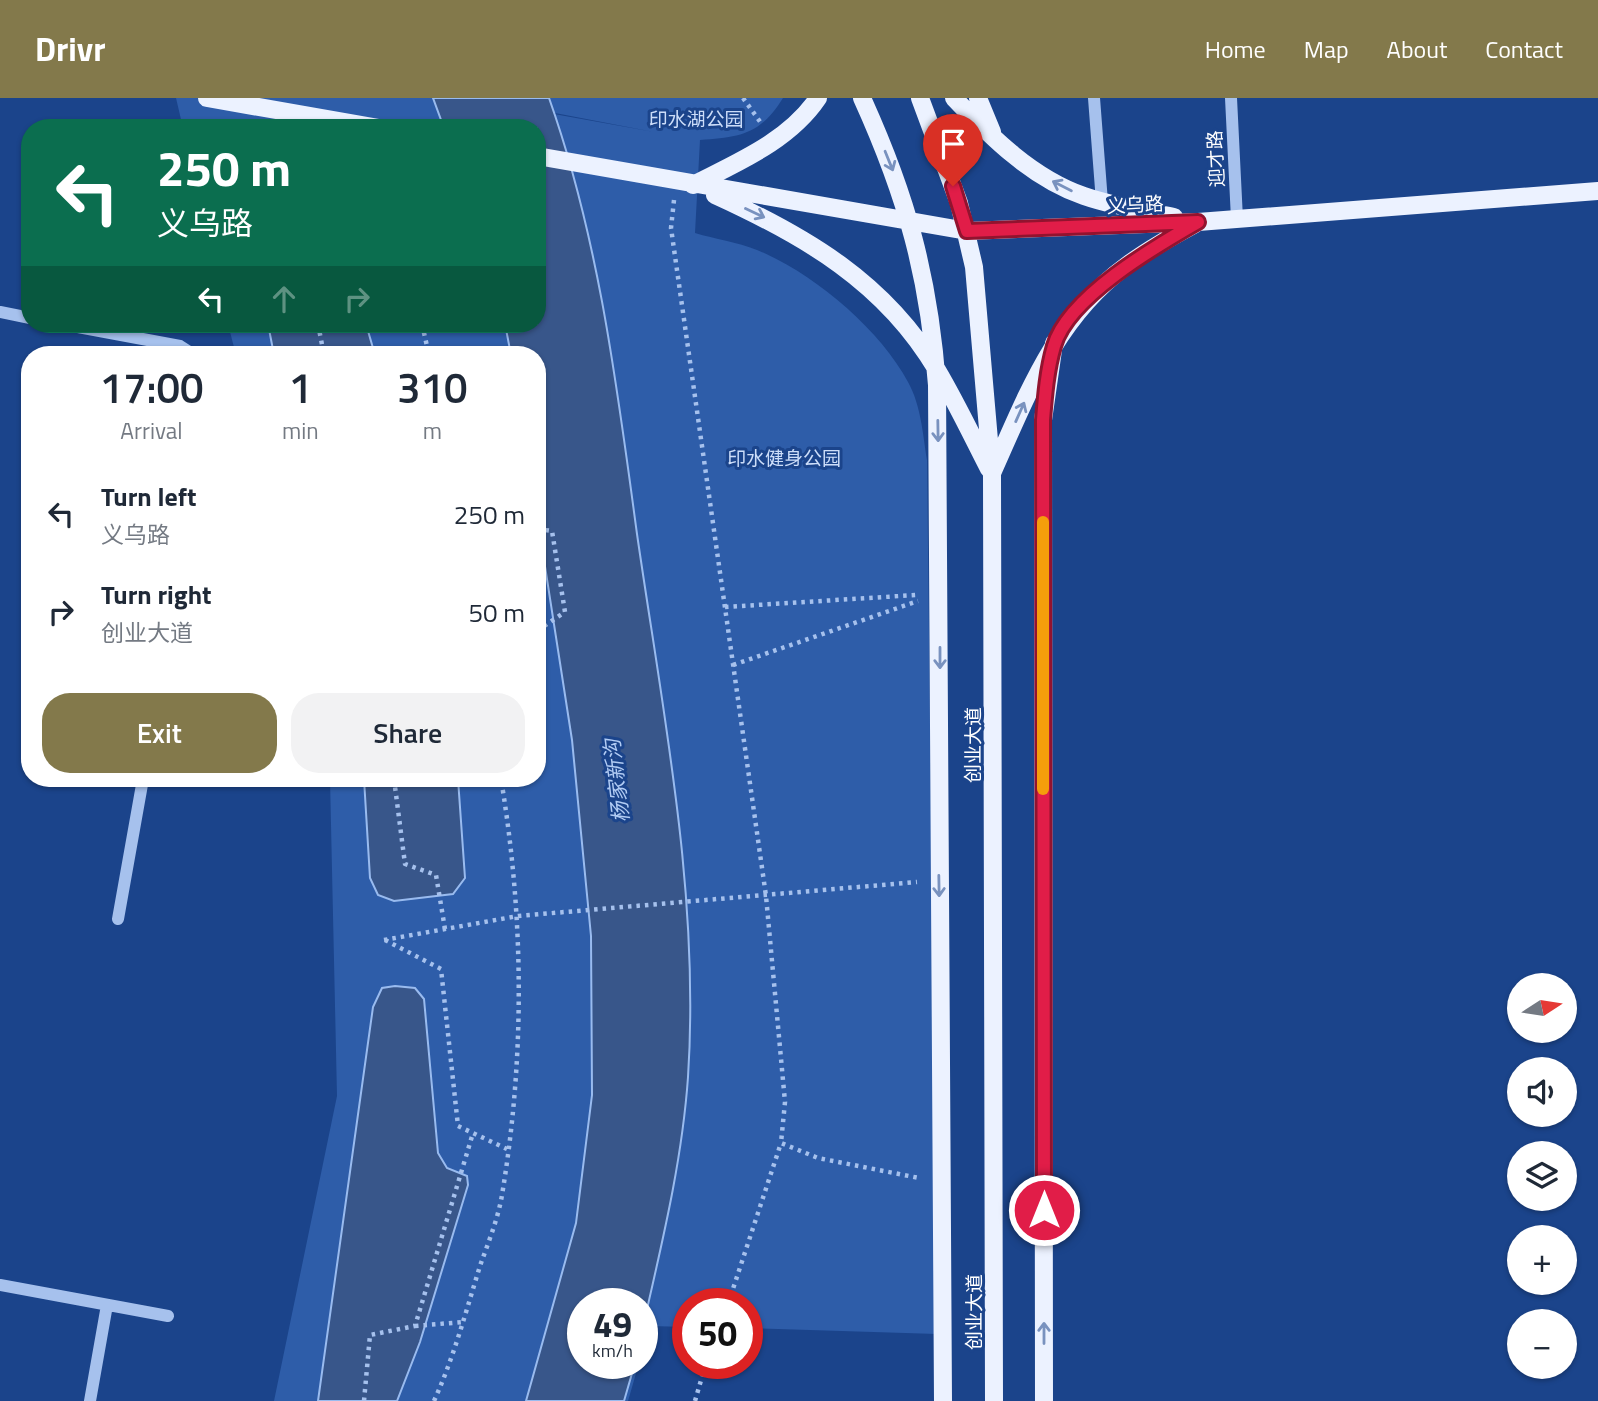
<!DOCTYPE html>
<html lang="en">
<head>
<meta charset="utf-8">
<style>
  body { margin:0; font-family:"Titillium Web","Noto Sans SC",sans-serif; background:#f2f2f3; color:#1f2937; height:100vh; display:flex; flex-direction:column; font-size:26px; white-space:nowrap }
  * { box-sizing:border-box; margin:0 }
  p { font-size:23px; color:#747a83 }
  .icon { flex:none; width:38px; height:38px; fill:none; stroke:currentColor; stroke-width:2; stroke-linecap:round; stroke-linejoin:round }
  .map { position:relative; flex:1; overflow:hidden }
  .sheet { position:absolute; left:21px; top:248px; width:525px; height:441px; display:flex; flex-direction:column; background:#fff; border-radius:28px; box-shadow:0 2px 5px #0004 }
  .sheet>* { flex:none }
  .guide { position:absolute; left:21px; top:21px; width:525px; height:214px; border-radius:28px; box-shadow:0 2px 5px #0004; background:#0b6e4f; color:#fff; overflow:hidden }
  .needle { width:46px; rotate:78deg }
  .buttons { position:absolute; left:1507px; top:875px; display:grid; gap:14px }
  .buttons a { display:grid; place-items:center; width:70px; height:70px; border-radius:50%; background:#fff; box-shadow:0 2px 5px #0004; font-size:35px }
  .speed { position:absolute; left:567px; top:1190px; display:flex; gap:14px; font-size:35px; font-weight:700; text-align:center }
  .speed>* { display:grid; place-content:center; width:91px; height:91px; border-radius:50%; background:#fff; box-shadow:0 2px 5px #0004; line-height:1 }
  .speed small { font-size:18px; font-weight:400 }
  .speed .limit { border:10px solid #d22; background:#fff; color:#111 }
  .pin { position:absolute; display:grid; place-items:center; width:60px; height:60px; color:#fff; margin:-72px -30px; border-radius:50% 50% 50% 0; rotate:-45deg; box-shadow:0 0 7px #0007 }
  .pin .icon { rotate:45deg }
  .me { position:absolute; width:77px; margin:-38px; rotate:0deg; stroke-linejoin:round; filter:drop-shadow(0 0 5px #0008) }
  .turn { display:flex; align-items:center; gap:24px; height:147px; padding:0 21px; font-size:32px }
  .turn .icon { width:91px; height:91px; stroke-width:2.5 }
  .turn b { display:block; font-size:49px; line-height:60px }
  .lanes { display:flex; align-items:center; height:66px; padding:0 21px; background:#0003; justify-content:center; gap:35px; direction:ltr }
  .lanes .off { opacity:.35 }
  .eta { display:flex; justify-content:space-evenly; align-items:center; height:119px; text-align:center }
  .eta b { font-size:42px; font-weight:600; line-height:49px }
  .button { display:flex; gap:14px; margin-top:auto; padding:14px 21px }
  .button a { flex:1; height:80px; border-radius:28px; background:#83794b; color:#fff; font-size:28px; font-weight:600; line-height:80px; text-align:center }
  .button a+a { background:#f2f2f3; color:#1f2937 }
  ul { padding:0; list-style:none }
  li { display:flex; align-items:center; gap:21px; height:98px; padding:0 21px }
  li div { flex:1 }
  li b { display:block; font-size:26px }
  li em { font-style:normal }
  header { display:flex; align-items:center; gap:42px; box-sizing:border-box; height:98px; padding:0 35px; background:#83794b; color:#fff }
  header strong { font-size:33px }
  nav { display:flex; gap:38px; margin-inline-start:auto; font-size:24px }
  .map>svg:first-child { display:block }
</style>
</head>
<body>
<header>
<strong>Drivr</strong>
<nav><a>Home</a><a>Map</a><a>About</a><a>Contact</a></nav>
</header>
<div class="map">
<svg width="1598" height="1303" viewBox="0 0 1598 1303">
  <rect width="100%" height="100%" fill="#1b448b"/>
  <path fill="#2e5da9" d="M176,0H465L654,34L477,0H783C760,37 740,39 700,42L695,135C715,141 737,144 757,152C812,174 880,231 908,284C921,307 923,337 927,362L937,1236L747,1230V1206H688V1229L649,1228L642,1251V1206H583V1265H639L628,1303H274L337,998L330,681H537V257H236L228,226H537V30H183Z"/>
  <path fill="#38568a" stroke="#99bbef" stroke-width="2" d="M433,0H549C599,141 617,289 637,436C663,616 700,797 688,979C682,1065 661,1149 642,1233V1206H583V1265H635L624,1303H526L576,1125L592,997L591,838L572,642L537,417V257H511L505,226H537V30H444Z
    M268,226H366L375,257H274Z
    M364,681H458L465,780L453,796L394,803L378,797L370,780Z
    M395,888L415,890L424,901L438,1055L447,1070L467,1078L468,1087L420,1244L397,1303H318L373,909L382,890Z"/>
  <g fill="none" stroke-linecap="round" stroke-linejoin="round">
    <path stroke="#a6c1ed" stroke-width="4.5" stroke-dasharray="3.5 5" stroke-linecap="butt" d="M743,0L761,25
      M674,102L671,130L766,798L785,1004L781,1045L818,1060L919,1080
      M318,226L324,257
      M422,226L429,257
      M537,431L552,433L565,514L537,533
      M725,509L916,497
      M733,567L918,503
      M394,681L405,766L436,777L445,831
      M384,842L518,818L917,784
      M385,842L441,871L458,1028L507,1051
      M728,1206L781,1045
      M415,1228L463,1224
      M364,1303L370,1237L415,1228L473,1035
      M434,1303C454,1259 466,1213 480,1168C488,1145 498,1121 502,1097C525,959 524,819 501,681
      M695,1303L706,1265"/>
    <path stroke="#a6c1ed" stroke-width="12" d="M1094,0L1102,104
      M1231,0L1237,121
      M0,214L30,220
      M62,226L180,248L194,257
      M118,821L143,681
      M0,1187L168,1218
      M90,1303L107,1207"/>
    <path stroke="#ecf2ff" stroke-width="18" d="M207,0L379,30
      M862,0C907,99 929,179 937,287L943,1303
      M920,0L959,105L974,169L992,377L994,1303
      M954,0C991,39 1032,80 1084,98C1113,108 1144,113 1174,119
      M978,0L992,34
      M537,58L967,133L1198,124L1598,93
      M693,87C738,64 789,43 818,0
      M715,97C805,138 885,184 937,272C956,304 972,338 989,371
      M993,373C1027,297 1056,219 1126,168C1147,152 1171,139 1195,126
      M1044,1303L1043,322L1054,245"/>
  </g>
  <defs><path id="oneway-shaft" d="M-6 0H5M1.5-3L5.5 0L1.5 3" fill="none" stroke-width="1.6" stroke-linecap="round" stroke-linejoin="round" transform="scale(1.75)"/></defs>
  <g stroke="#7992bf">
    <use href="#oneway-shaft" transform="translate(889 63) rotate(68)"/>
    <use href="#oneway-shaft" transform="translate(1062 88) rotate(-153)"/>
    <use href="#oneway-shaft" transform="translate(755 115) rotate(25)"/>
    <use href="#oneway-shaft" transform="translate(1020 314) rotate(-66)"/>
    <use href="#oneway-shaft" transform="translate(938 333) rotate(89)"/>
    <use href="#oneway-shaft" transform="translate(940 560) rotate(90)"/>
    <use href="#oneway-shaft" transform="translate(939 788) rotate(89)"/>
    <use href="#oneway-shaft" transform="translate(1044 1235) rotate(-90)"/>
  </g>
  <g fill="none" stroke-linecap="round" stroke-linejoin="round">
    <defs>
      <path id="route" d="M953,88L967,133L1198,124C1156,148 1068,199 1054,248C1047,272 1045,297 1043,322L1044,1112"/>
    </defs>
    <use href="#route" stroke="#92132f" stroke-width="18"/>
    <use href="#route" stroke="#e11d48" stroke-width="12"/>
    <path stroke="#f59e0b" stroke-width="12" d="M1043,424V691"/>
  </g>
  <g text-anchor="middle" dominant-baseline="central" stroke-width="6" stroke-linejoin="round" paint-order="stroke">
    <g font-size="19" fill="#ccddf9" stroke="#1b448b">
      <text x="696" y="20">印水湖公园</text>
      <text x="784" y="359">印水健身公园</text>
    </g>
    <g font-size="19" fill="#fff" stroke="#1b448b">
      <text transform="translate(1215 61) rotate(-93)">迎才路</text>
      <text transform="translate(1135 106) rotate(-3)">义乌路</text>
      <text transform="translate(972 647) rotate(-90)">创业大道</text>
      <text transform="translate(973 1214) rotate(-90)">创业大道</text>
    </g>
    <g font-size="21" font-style="italic" fill="#b2ccf4" stroke="#1b448b">
      <text transform="translate(616 683) rotate(-97)">杨家新沟</text>
    </g>
  </g>
</svg>
<div class="buttons">
<a><svg class="needle" viewBox="-14 -14 28 28"><path d="M0-13l5 13h-10z" fill="#e53935"/><path d="M0 13l5-13h-10z" fill="#747a83"/></svg></a>
<a><svg class="icon" aria-label="sound" viewBox="0 0 24 24"><path d="M4 9h4l5-4v14l-5-4H4zM17 9q2 3 0 6"/></svg></a>
<a><svg class="icon" aria-label="layers" viewBox="0 0 24 24"><path d="M12 4l9 5-9 5-9-5zM3 14l9 5 9-5"/></svg></a>
<a>+</a>
<a>−</a>
</div>
<div class="speed"><div>49<small>km/h</small></div><div class="limit">50</div></div>
<div class="pin" style="left:953px;top:88px;background:#d93025"><svg class="icon" aria-label="arrive" viewBox="0 0 24 24"><path d="M6 21V4h12l-3 4 3 4H6"/></svg></div>
<svg class="me" style="left:1044px;top:1112px" viewBox="-20 -20 40 40"><circle r="17" fill="#e11d48" stroke="#fff" stroke-width="3"/><path d="M0-11L8 9 0 5-8 9z" fill="#fff"/></svg>
<div class="guide">
<div class="turn"><svg class="icon" aria-label="left" viewBox="0 0 24 24"><path d="M17 20v-9H6M10 6l-5 5 5 5"/></svg><div><b>250 m</b>义乌路</div></div>
<div class="lanes"><svg class="icon" aria-label="left" viewBox="0 0 24 24"><path d="M17 20v-9H6M10 6l-5 5 5 5"/></svg><svg class="icon off" aria-label="ahead" viewBox="0 0 24 24"><path d="M12 20V5M6 11l6-6 6 6"/></svg><svg class="icon off" aria-label="right" viewBox="0 0 24 24"><path d="M7 20v-9h11M14 6l5 5-5 5"/></svg></div>
</div>
<section class="sheet">
<div class="eta">
<div><b>17:00</b><p>Arrival</p></div>
<div><b>1</b><p>min</p></div>
<div><b>310</b><p>m</p></div>
</div>
<ul>
<li><svg class="icon" aria-label="left" viewBox="0 0 24 24"><path d="M17 20v-9H6M10 6l-5 5 5 5"/></svg><div><b>Turn left</b><p>义乌路</p></div><em>250 m</em></li>
<li><svg class="icon" aria-label="right" viewBox="0 0 24 24"><path d="M7 20v-9h11M14 6l5 5-5 5"/></svg><div><b>Turn right</b><p>创业大道</p></div><em>50 m</em></li>
</ul>
<div class="button"><a>Exit</a><a>Share</a></div>
</section>
</div>
</body>
</html>
